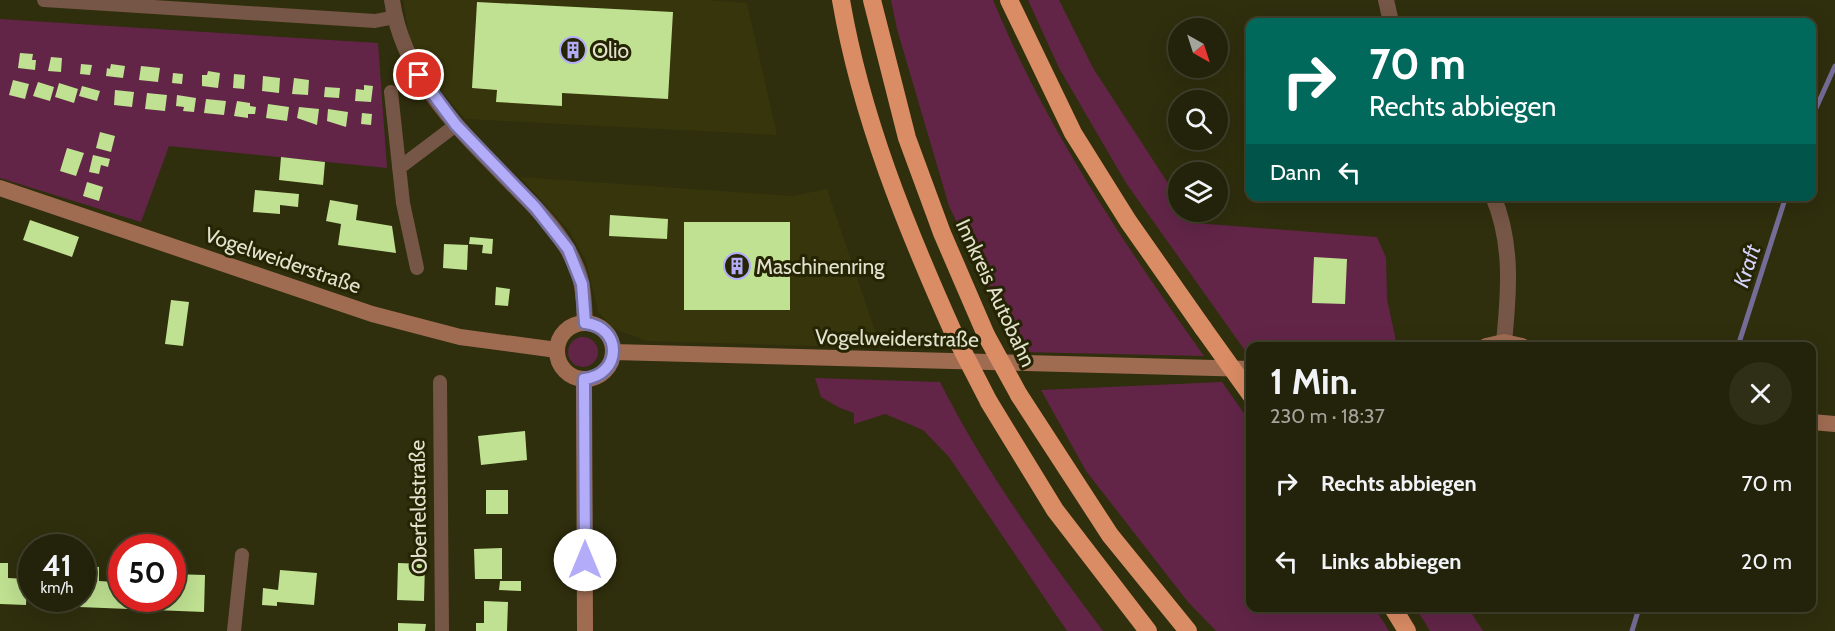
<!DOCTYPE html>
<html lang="de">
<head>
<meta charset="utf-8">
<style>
  body { margin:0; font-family:Cabin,sans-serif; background:#2f2f18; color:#f1f3f6; height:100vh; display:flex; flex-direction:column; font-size:22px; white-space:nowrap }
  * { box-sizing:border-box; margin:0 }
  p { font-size:20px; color:#a3a49c }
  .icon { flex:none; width:33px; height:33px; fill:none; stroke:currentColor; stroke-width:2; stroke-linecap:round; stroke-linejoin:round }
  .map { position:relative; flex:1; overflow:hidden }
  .details { position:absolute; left:1246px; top:342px; width:570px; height:270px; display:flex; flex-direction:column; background:#23220a; border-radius:12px; box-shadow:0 6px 24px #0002,0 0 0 2px #403f2b }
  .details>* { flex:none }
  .banner { position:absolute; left:1246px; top:18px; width:570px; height:183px; border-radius:12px; box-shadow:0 6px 24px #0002,0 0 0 2px #403f2b; background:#00695c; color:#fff; overflow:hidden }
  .needle { width:39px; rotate:141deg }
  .fabs { position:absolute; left:1168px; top:18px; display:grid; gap:12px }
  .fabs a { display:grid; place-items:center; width:60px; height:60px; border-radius:50%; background:#23220a; box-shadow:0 6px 24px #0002,0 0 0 2px #403f2b; font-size:30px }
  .speed { position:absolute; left:18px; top:534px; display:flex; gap:12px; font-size:30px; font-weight:700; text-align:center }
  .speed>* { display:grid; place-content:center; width:78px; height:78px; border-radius:50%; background:#23220a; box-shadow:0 6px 24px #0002,0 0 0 2px #403f2b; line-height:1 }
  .speed small { font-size:15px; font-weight:400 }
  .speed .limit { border:9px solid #d22; background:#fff; color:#111 }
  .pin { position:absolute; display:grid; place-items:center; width:51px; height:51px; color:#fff; margin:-26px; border:3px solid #fff; border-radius:50%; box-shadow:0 2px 6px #0007 }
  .me { position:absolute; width:66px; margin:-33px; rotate:0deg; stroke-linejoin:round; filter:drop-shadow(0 0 4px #0008) }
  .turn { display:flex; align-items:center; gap:21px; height:126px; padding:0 24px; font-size:27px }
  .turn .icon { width:78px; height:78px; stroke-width:2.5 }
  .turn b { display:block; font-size:42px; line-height:51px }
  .then { display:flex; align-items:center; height:57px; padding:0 24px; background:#0003; gap:12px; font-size:22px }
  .round { display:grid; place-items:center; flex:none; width:63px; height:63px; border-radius:32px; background:#2f2f18 }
  .head { display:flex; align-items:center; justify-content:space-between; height:102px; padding:0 24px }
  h1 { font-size:36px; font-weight:700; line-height:45px }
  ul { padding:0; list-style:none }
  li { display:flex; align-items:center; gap:18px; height:78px; padding:0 24px }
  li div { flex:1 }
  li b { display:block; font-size:22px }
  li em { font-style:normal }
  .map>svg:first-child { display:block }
</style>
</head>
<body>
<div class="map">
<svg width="1835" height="631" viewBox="0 0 1835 631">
  <rect width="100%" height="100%" fill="#2f2e0d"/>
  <path fill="#37350b" d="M403,0H707L747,3L777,135L465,119L432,80L409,36Z
    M520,177L792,196L827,189L881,348L647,341L614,329L598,312L585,259L569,231Z"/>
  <path fill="#622548" d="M891,0H993C1046,128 1124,244 1204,356L1020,352L949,206L897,29Z
    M1028,0H1059L1093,68L1179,200V212H1187L1195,223L1377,237L1386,258L1387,299L1397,346H1251V359L1126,183L1059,68Z
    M0,19L378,43L387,168L169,146L141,222L0,178Z
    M568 352a15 15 0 1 1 30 0a15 15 0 1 1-30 0Z
    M815,378L940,382C985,471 1043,551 1103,631H1067L949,457L923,430L885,414L854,424V413L840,408L821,397Z
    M1222,382L1251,423V608H1375L1389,631H1216L1188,602L1086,471L1041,390Z
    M1416,608H1468L1483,631H1430Z"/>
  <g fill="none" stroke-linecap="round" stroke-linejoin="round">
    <path stroke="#756d97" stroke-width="5" d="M1812,117L1835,66
      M1738,346L1786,196
      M1632,631L1639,608"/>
  </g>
  <path fill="#bfe191" d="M477,2L673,12L668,99L562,93V106L496,102L497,90L472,88Z
    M20,53L33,54L32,60H36L35,70L18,68Z
    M51,57L62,58L61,72L48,71Z
    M81,64L92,65L90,75L80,74Z
    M111,64L125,66L123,78L106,76L107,68L110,69Z
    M141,66L160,68L158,82L139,80Z
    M208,71L220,73L218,88L202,86V75H207Z
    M173,73L183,74L182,84L172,83Z
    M234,74L245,75L244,89L233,88Z
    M263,76L280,78L279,93L262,91Z
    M294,78L309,80L308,95L292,94Z
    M13,80L29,84L25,99L9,95Z
    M38,82L54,87L50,101L33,96Z
    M59,83L78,89L74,103L55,97Z
    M364,85L373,86L371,102L355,101L356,89L364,90Z
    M82,86L100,91L97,101L79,96Z
    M325,87L340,88L339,98L324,97Z
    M115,90L134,92L132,107L114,105Z
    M147,93L167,95L165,111L145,109Z
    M177,95L196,98L194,112L183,111L184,107L176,106Z
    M206,99L226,101L224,115L204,113Z
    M237,101L250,103V106L256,107L255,114H248V118L234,116Z
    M268,104L289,107L287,121L266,118Z
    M299,107L319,109L317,125L297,118Z
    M328,109L348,112L346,127L327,121Z
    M362,113L372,114L371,125L361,124Z
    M100,132L115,136L111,152L96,148Z
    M67,148L84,153L76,176L60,171Z
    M93,155L110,159L108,167L101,165L99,174L89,172Z
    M281,157L325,162L323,185L279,180Z
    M87,182L103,187L99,201L83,196Z
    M255,190L299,194L298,207L280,205V214L253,212Z
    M330,200L358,205L356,220L392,226L396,253L338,245L341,224L326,221Z
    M610,215L668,219L667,239L609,236Z
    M30,220L79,237L72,257L23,240Z
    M684,222H790V310H684Z
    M470,237L493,239L492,254L482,253L483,245L469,244Z
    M444,244L468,245L467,270L443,268Z
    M1314,257L1347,259L1345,304L1312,303Z
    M496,287L510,289L508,306L495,305Z
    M171,300L189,302L183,346L165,344Z
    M525,431L527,460L481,465L478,436Z
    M486,490H508V514H486Z
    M502,548V579H475L474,549Z
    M0,563H8V578L27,579L26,605L0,604Z
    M398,563L425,564L424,601L397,600Z
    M82,566L99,567V581L114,582V572L122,573V598H172V574L205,575L204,612L54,606V598H82Z
    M280,570L317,573L314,605L277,602V606L262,605L263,588L278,590Z
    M500,581H521V591L499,590Z
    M484,601L508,602L507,631H476V623H484Z
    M398,623L426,624L425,631H398Z"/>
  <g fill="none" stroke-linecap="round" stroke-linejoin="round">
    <path stroke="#765646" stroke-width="14" d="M44,0L375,21L395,17
      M391,92L403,203L417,268
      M399,168L456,125
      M440,382L442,631
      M234,631L242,555"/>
    <path stroke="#765646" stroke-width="16" d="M392,0C403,80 466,136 520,192C541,213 563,236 575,264C584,283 584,303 585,323
      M1386,0L1391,22
      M1493,196C1513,243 1509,292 1504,342"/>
    <path stroke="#9f6c52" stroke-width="16" d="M0,188L372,314L460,337L557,350
      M557 351a28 28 0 1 1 56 0a28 28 0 1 1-56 0Z
      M1486,346L1504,342L1522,346
      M614,352L1251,369
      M584,379L585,631
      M1812,422L1835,424"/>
    <path stroke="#da8c64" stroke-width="18" d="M841,0C861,117 906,227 954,334
      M872,0L907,138L942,233L986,335
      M1009,0L1073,133L1128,221L1203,328
      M1019,395L1110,535L1188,631
      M989,402L1055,510L1148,631
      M1393,608L1407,631"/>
    <path stroke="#da8c64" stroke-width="18" d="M1203,328L1251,395
      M954,334L989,402
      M986,335L1019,395"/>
  </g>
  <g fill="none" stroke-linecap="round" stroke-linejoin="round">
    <defs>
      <path id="route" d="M419,75L456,125L535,207L568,249L582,284L585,323C623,327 622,375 584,379L585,560"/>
    </defs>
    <use href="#route" stroke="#7470a2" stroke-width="15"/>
    <use href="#route" stroke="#b3adf9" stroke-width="10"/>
  </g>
  <defs>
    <symbol id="building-ring" viewBox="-11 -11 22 22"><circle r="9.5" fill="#252403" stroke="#b3adf9" stroke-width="1.5"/><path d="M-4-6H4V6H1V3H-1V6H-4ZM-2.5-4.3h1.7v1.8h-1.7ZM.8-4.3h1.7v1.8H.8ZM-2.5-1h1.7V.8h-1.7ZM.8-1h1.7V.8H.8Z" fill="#b3adf9"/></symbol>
  </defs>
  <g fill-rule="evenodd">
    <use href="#building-ring" x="558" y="35" width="30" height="30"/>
    <use href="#building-ring" x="722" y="251" width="30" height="30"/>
  </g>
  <g text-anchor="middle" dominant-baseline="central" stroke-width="6" stroke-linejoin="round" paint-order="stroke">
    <g font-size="21" fill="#e2e2cf" stroke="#252403" text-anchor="start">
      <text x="592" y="50">Olio</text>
      <text x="756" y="266">Maschinenring</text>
    </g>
    <g font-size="21" fill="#e2e2cf" stroke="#252403">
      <text transform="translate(283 260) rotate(19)">Vogelweiderstraße</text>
      <text transform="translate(996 293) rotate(65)">Innkreis Autobahn</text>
      <text transform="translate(897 338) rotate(1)">Vogelweiderstraße</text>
      <text transform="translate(418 507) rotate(-91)">Oberfeldstraße</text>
    </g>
    <g font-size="22" font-style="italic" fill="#d5d3fc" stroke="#252403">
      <text transform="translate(1747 266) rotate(-72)">Kraft</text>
    </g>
  </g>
</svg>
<div class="fabs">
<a><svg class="needle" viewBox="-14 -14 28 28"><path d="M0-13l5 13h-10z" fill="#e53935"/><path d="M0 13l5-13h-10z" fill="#a3a49c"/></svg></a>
<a><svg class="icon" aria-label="search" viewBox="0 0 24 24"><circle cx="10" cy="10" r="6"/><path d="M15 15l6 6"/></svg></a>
<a><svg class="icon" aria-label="layers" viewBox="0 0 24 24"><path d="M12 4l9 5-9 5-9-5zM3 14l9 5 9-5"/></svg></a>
</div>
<div class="speed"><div>41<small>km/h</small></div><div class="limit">50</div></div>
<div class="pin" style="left:419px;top:75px;background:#d93025"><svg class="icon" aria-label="arrive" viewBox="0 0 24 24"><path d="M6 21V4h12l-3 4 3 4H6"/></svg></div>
<svg class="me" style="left:585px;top:560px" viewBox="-20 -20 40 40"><circle r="19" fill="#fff"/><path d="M0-13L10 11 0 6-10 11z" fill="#b3adf9"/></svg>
<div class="banner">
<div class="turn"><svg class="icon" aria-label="right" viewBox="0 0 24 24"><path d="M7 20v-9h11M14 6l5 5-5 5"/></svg><div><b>70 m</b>Rechts abbiegen</div></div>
<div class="then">Dann<svg class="icon" aria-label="left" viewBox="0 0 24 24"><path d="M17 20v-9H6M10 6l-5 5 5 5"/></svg></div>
</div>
<section class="details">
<div class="head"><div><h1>1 Min.</h1><p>230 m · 18:37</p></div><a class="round"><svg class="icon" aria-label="close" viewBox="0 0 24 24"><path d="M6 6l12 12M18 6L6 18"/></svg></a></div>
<ul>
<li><svg class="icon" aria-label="right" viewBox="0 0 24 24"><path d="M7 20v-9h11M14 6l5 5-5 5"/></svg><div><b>Rechts abbiegen</b></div><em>70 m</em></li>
<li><svg class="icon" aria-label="left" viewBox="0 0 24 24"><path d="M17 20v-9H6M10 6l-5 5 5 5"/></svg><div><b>Links abbiegen</b></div><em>20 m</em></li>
</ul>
</section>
</div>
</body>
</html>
